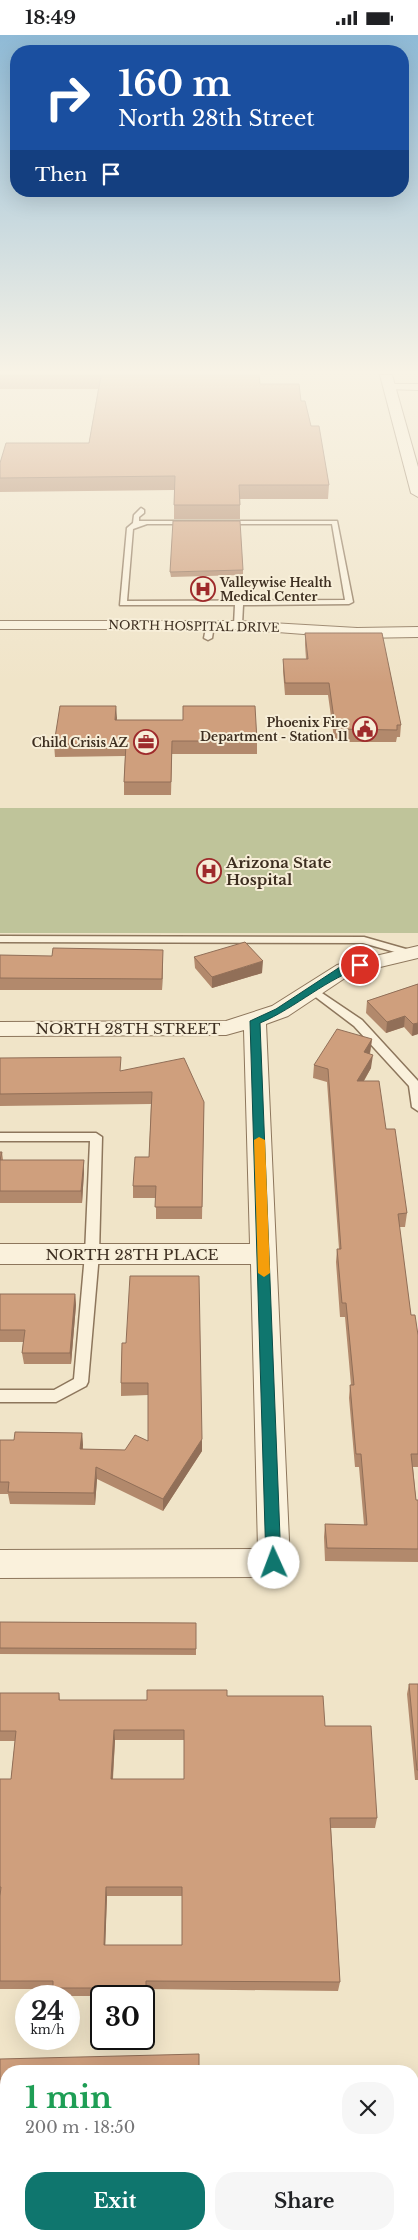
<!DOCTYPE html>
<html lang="en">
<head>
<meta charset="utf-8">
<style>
  body { margin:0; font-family:"Libre Baskerville",serif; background:#f6f6f6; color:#202124; height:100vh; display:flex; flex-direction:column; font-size:19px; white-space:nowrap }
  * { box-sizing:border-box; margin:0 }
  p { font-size:16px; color:#757577 }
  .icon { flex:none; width:28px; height:28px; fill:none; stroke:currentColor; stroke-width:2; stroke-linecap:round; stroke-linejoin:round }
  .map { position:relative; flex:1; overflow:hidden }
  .side { position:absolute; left:0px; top:2030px; width:419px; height:175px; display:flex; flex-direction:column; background:#fff; border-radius:20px 20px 0 0; box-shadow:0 5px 20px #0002 }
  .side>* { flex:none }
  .banner { position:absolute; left:10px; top:10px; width:399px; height:152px; border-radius:20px; box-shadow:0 5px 20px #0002; background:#1a4fa0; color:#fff; overflow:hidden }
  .speed { position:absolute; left:15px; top:1950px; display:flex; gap:10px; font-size:25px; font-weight:700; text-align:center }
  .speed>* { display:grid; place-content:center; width:65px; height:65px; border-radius:50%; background:#fff; box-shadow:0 5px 20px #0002; line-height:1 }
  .speed small { font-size:12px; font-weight:400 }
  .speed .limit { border:2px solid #111; border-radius:8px; background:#fff; color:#111 }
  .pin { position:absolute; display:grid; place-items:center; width:42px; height:42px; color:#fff; margin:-21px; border:2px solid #fff; border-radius:50%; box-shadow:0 1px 5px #0007 }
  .me { position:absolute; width:55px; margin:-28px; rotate:358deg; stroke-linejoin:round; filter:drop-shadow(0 0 4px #0008) }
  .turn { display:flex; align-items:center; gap:18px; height:105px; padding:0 25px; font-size:22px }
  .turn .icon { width:65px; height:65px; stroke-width:2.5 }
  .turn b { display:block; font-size:35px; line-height:42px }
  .then { display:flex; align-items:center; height:48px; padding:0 25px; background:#0003; gap:10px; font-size:19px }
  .round { display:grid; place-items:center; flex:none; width:52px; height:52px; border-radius:20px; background:#f6f6f6 }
  .head { display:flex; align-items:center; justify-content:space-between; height:85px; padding:0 25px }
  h1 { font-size:30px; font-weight:700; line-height:38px; color:#1e9e55 }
  .primary-button { display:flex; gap:10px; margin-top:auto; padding:10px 25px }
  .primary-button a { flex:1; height:58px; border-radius:20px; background:#0f766e; color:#fff; font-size:20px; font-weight:700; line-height:58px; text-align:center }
  .primary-button a+a { background:#f6f6f6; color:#202124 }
  .status { display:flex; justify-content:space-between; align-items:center; height:35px; padding:0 25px; background:#fff; direction:ltr }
  .status svg { height:14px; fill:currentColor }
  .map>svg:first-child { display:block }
</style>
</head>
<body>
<div class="status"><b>18:49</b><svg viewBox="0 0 49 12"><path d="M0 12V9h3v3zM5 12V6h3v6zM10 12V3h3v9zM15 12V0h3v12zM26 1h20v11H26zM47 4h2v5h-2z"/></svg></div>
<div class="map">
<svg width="418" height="2205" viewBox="0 0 418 2205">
  <rect width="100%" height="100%" fill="#f0e4c8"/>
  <path fill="#bfc49a" d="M0,773H418V898H0Z"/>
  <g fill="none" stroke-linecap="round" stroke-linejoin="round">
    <defs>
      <path id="service" d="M141,473L144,475V478L139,482V486H337L353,567L349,569L243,570L242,590L238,592L234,590L235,570H120L127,493L133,488L134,480ZM147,489H332L345,565L127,566L133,494Z
        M207,588L214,590L212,603L208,605L204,603Z
        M0,901L364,902L413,916L414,918L409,921L363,908L0,907Z
        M313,952L362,985L418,1046V1076L412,1072L409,1051L354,991L309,957L307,955Z
        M0,1098H96L102,1102L99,1219L88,1347L86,1351L56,1367H0V1355H54L74,1344L85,1219L90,1106H0Z"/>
      <path id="minor" d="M389,349H418V355L385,354L384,352Z
        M0,586H238L357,593L418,592V602L357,603L238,594H0Z
        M418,911V923L351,939L288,981L266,989L290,1528L285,1538L274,1542L0,1543V1515L258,1514L251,1229H0V1209H250L244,995L226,1000L0,1001V987L226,986L272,971L337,930Z"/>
      <path id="tertiary" d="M380,340H392L418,432V462L411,458Z"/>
    </defs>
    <use href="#service" stroke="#8d765c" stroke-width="3"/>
    <use href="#minor" stroke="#8d765c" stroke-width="2"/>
    <use href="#tertiary" stroke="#8d765c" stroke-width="2"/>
    <use href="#service" fill="#faf1dc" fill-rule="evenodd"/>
    <use href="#minor" fill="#faf1dc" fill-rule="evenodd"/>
    <use href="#tertiary" fill="#faf1dc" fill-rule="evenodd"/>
  </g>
  <path fill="#b2896c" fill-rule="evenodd" d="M0,340H259L260,349L301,366L311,391L329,450L328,464H240V484H174V455L0,457V428L89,408L98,354H0Z
    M243,535V540L171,542L170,537Z
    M305,598L401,690L400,702H397L396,707H337L336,703H334L328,660H285L283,636V624H306L305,610Z
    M117,685L257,706V719H172L171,760H124V747L125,721L55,722L54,709Z
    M0,920L163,927L162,955H0Z
    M194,922L262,938L212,953L195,933Z
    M418,949V999L412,1001L404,992L386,998L366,978L367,966Z
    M372,1004L370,1019L371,1033L364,1046L386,1094L407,1178L405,1192H399L411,1280L418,1300V1432H413L416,1465H418V1527L325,1526L324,1502L325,1489L364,1490L359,1432H355L349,1363L350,1350H351L345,1282H340L336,1227L337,1214H339L327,1047L313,1043L314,1030Z
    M0,1023L121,1036L204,1067L202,1184H156V1163H133V1151L149,1122L151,1069L0,1071Z
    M0,1117H2L3,1125H84V1137L82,1168H0Z
    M0,1259H75L76,1270L71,1329H24L22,1318L23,1307H0Z
    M122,1308L202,1416L163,1476L97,1444L95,1470L10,1469L8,1459H0V1405H14L82,1398L83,1414L125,1415L148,1406V1360L121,1361V1348Z
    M0,1587L196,1588V1620L0,1619Z
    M409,1649H418V1745H415L407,1659Z
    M0,1658H59L60,1665H147L227,1661L325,1691L377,1783L375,1793H331L340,1947L338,1956L147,1954V1961H55L53,1954H0V1744H11L15,1706H0ZM115,1705H184V1744H113ZM107,1861H182V1910H105Z
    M0,2024L6,2036V2069L0,2070Z"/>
  <path fill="#916f58" d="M116,671L117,683L116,698L115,685Z
    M163,915V927L162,955V944Z
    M263,926L262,938L212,953V942Z
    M405,981L404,992L386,998L387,987Z
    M418,988V999L412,1001L413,989Z
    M372,1004L370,1017L363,1030L364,1017Z
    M373,1020L371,1033L356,1059L357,1046Z
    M84,1125V1137L82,1168L81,1156Z
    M75,1259L76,1270L71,1329L70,1318Z
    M82,1398L83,1410L81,1426L80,1414Z
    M202,1404V1416L163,1476V1464Z
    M96,1432L97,1444L95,1470L94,1458Z
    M114,1695L115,1705L112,1753L111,1744Z
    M106,1852L107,1861L105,1918L104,1910Z"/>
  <path fill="#cf9f7d" stroke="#916f58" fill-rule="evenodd" d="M0,340H259L260,349H299L301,366H305L311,391H319L329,450H239L240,470H174L175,441L0,443V428L6,408H89L101,341H0Z
    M173,486H240L243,535L170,537Z
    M305,598H382L401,690H397V695L337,694V691H335L329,648H285L283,624H308Z
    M60,671H116L115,685H183V671H255L257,706H172L171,747H124L126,709H54Z
    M245,907L263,926L212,942L194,922Z
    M53,913L163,915L162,944L0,943V920L52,921Z
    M418,949V988L413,989L405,981L387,987L367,966Z
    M337,994L372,1004L364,1017L373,1020L357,1046H379L386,1094H395L407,1178L398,1179L411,1280H415L418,1300V1419H411L416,1465H418V1514L327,1513L325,1489L367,1490L361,1419H356L350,1350H354L346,1268H342L337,1214H341L328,1034L314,1030Z
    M121,1022L120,1036L184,1023L204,1067L202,1172H155L156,1151H133L135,1122H149L152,1057L0,1059V1023Z
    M0,1117H2L0,1125H84L81,1156H0Z
    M130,1241H199L202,1404L163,1464L96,1432L94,1458L8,1457L9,1447H0V1405H14L15,1397L82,1398L80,1414L125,1415L135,1400L148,1406V1348H121L122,1308H126Z
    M0,1259H75L70,1318H22L25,1295H0Z
    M0,1587L196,1588V1614L0,1613Z
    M409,1649H418V1735H417Z
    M147,1655H227V1661H323L325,1691H371L377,1783H330L340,1947L146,1946V1953H53V1946H0V1861L1,1852H0V1744H11L16,1696H0V1658H59V1665H147ZM114,1695H184V1744H111ZM106,1852H182V1910H104Z
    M199,2019V2036H6V2065H0V2024Z"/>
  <linearGradient id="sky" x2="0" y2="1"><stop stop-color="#8fbad6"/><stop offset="0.52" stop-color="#f8f3e6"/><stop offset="1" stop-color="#f8f3e6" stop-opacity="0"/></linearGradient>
  <rect width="418" height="648" fill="url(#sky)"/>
  <path fill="#0f766e" stroke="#0a4d48" d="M360,927L365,930L364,932C328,942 296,973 260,988L281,1528L279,1533L274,1535L268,1533L266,1528L250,986L276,974L340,932Z"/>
  <path fill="#f59e0b" d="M259,1102L265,1105L270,1238L264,1242L258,1238L254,1105Z"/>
  <defs>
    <symbol id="hospital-ring" viewBox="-11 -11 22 22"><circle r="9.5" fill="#f7eed8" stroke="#9e2a2b" stroke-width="1.5"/><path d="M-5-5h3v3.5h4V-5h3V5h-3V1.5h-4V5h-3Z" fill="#9e2a2b"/></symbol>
    <symbol id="civic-ring" viewBox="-11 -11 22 22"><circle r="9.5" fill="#f7eed8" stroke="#9e2a2b" stroke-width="1.5"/><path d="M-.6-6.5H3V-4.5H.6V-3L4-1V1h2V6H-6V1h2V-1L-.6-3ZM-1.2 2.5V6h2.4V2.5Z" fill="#9e2a2b"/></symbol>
    <symbol id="office-ring" viewBox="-11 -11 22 22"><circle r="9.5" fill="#f7eed8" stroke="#9e2a2b" stroke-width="1.5"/><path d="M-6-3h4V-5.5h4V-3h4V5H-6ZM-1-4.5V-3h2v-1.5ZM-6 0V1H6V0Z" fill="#9e2a2b"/></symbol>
  </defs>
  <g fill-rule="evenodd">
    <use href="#hospital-ring" x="189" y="540" width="28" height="28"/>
    <use href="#civic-ring" x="351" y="680" width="28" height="28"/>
    <use href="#office-ring" x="132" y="693" width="28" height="28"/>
    <use href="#hospital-ring" x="195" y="822" width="28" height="28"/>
  </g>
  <g text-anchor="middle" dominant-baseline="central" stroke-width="4" stroke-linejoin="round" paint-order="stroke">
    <g font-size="12" font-weight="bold" fill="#3d2e20" stroke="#f7eed8" text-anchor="end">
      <text x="220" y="547" text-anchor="start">Valleywise Health<tspan x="220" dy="14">Medical Center</tspan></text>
      <text x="348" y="687">Phoenix Fire<tspan x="348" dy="14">Department - Station 11</tspan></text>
      <text x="128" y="707">Child Crisis AZ</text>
    </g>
    <g font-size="12" fill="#3d2e20" stroke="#f7eed8">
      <text transform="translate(194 591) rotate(1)">NORTH HOSPITAL DRIVE</text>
    </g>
    <g font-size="15" font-weight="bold" fill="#3d2e20" stroke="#f7eed8" text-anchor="start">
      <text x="226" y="827">Arizona State<tspan x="226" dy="17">Hospital</tspan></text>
    </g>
    <g font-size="15" fill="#3d2e20" stroke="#f7eed8">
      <text x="128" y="993">NORTH 28TH STREET</text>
      <text x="132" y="1219">NORTH 28TH PLACE</text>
    </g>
  </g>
</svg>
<div class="speed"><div>24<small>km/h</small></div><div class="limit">30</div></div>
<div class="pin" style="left:360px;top:930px;background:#d93025"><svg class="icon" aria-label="arrive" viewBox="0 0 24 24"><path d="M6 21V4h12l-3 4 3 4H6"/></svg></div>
<svg class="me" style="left:274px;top:1528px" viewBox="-20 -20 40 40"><circle r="19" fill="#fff"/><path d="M0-13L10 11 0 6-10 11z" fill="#0f766e"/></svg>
<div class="banner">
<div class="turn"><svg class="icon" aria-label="right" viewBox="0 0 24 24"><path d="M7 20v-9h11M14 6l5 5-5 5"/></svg><div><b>160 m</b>North 28th Street</div></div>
<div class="then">Then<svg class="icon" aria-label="arrive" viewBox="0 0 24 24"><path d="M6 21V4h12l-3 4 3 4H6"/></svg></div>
</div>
<section class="side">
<div class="head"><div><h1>1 min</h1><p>200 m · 18:50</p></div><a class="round"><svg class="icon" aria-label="close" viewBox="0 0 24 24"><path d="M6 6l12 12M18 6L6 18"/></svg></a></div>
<div class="primary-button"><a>Exit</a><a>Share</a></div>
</section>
</div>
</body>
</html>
